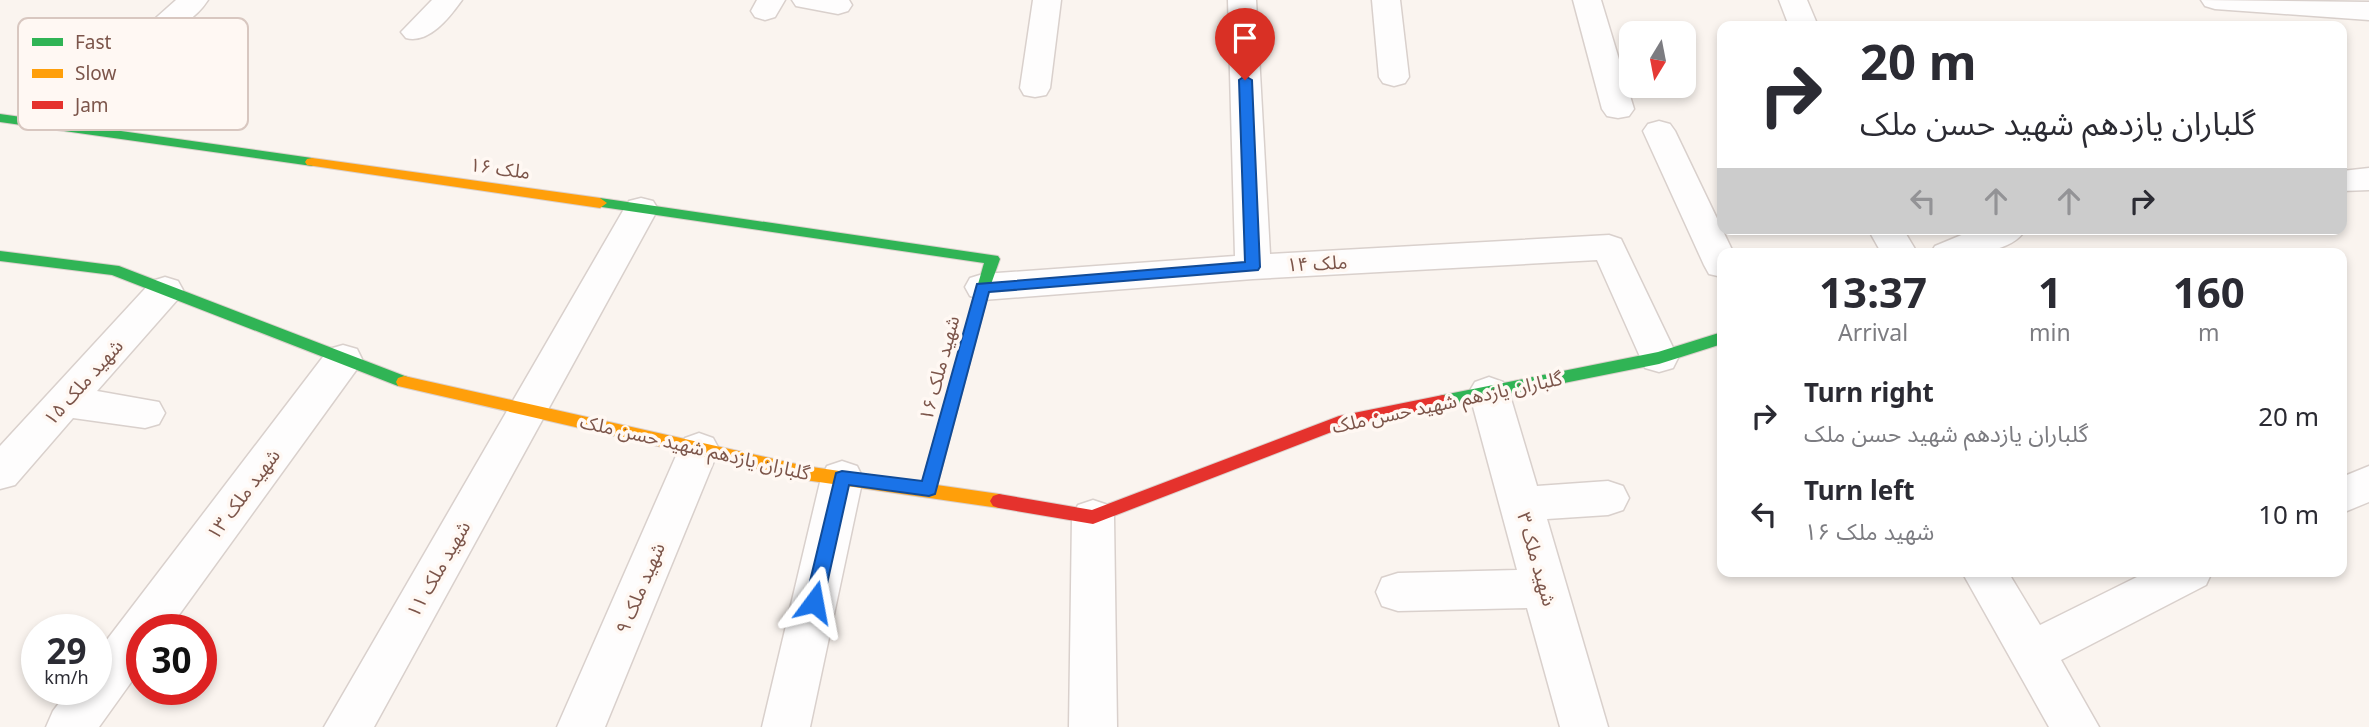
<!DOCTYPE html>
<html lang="en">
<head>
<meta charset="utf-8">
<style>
  body { margin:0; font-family:"Noto Sans","Noto Sans Arabic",sans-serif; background:#f2f2f3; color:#2b2b33; height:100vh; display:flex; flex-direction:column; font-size:26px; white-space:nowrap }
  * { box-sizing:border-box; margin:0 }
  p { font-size:23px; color:#7c7c81 }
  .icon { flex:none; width:38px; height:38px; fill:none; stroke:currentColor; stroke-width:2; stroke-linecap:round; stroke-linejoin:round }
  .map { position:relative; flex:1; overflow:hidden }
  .drawer { position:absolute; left:1717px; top:248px; width:630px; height:329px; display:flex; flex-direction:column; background:#fff; border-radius:14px; box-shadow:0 4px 10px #0003 }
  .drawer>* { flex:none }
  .hud { position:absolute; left:1717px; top:21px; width:630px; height:214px; border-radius:14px; box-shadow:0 4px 10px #0003; background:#fff; color:#2b2b33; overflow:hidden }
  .needle { width:46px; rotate:190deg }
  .buttons { position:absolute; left:1619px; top:21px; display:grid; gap:14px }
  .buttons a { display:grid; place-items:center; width:77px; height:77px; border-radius:14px; background:#fff; box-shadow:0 4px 10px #0003; font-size:35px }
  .speed { position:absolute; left:21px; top:614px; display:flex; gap:14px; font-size:35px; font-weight:700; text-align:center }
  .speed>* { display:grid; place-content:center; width:91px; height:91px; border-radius:50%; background:#fff; box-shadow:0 4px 10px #0003; line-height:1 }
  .speed small { font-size:18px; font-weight:400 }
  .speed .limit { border:10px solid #d22; background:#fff; color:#111 }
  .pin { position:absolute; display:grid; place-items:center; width:60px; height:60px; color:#fff; margin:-72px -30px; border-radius:50% 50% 50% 0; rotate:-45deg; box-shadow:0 0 7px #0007 }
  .pin .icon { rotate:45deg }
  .me { position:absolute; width:77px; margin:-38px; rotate:13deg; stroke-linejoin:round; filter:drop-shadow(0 0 5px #0008) }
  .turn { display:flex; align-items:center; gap:24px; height:147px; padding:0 28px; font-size:32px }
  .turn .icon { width:91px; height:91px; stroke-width:2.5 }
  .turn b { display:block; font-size:49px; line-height:60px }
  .lanes { display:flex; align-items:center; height:66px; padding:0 28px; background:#0003; justify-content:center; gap:35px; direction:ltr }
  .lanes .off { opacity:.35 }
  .eta { display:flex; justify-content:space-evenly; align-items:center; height:119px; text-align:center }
  .eta b { font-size:42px; font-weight:700; line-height:49px }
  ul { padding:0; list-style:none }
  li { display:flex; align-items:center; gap:21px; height:98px; padding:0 28px }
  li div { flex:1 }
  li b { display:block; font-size:26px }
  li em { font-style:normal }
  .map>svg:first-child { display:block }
</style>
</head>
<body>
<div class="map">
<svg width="2369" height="727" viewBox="0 0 2369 727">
  <rect width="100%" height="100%" fill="#faf4ef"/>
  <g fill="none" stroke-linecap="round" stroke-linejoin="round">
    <defs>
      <path id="street" d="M176,0H208C197,17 174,35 154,30L149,24Z
        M432,0H462C449,18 429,44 406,38L401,32Z
        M757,0H785L775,17L765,20L755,17L751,11Z
        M792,0H849L852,5L848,11L838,14L796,6Z
        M1033,0H1061L1050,88L1046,95L1035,97L1024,95L1020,88Z
        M1228,0H1256L1270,254L1609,235L1621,239L1678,358L1673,368L1659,372L1645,368L1597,260L1253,279L983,300L970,296L965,287L970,278L983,274L1235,256Z
        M1372,0H1400L1409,77L1405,83L1394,86L1383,83L1379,77Z
        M1573,0H1601L1634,109L1629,116L1618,118L1607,116L1602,109Z
        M1779,0H1807L1818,26H1789Z
        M2201,0L2369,2V20L2215,9L2205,6Z
        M1659,121L1670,124L1675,131L1734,254H1722V277L1709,274L1704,265L1643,131L1648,124Z
        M2369,168V190L2342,191V171Z
        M641,198L653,201L658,209L374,727H324L624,209L629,201Z
        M1868,229H1903L1918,254H1882Z
        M1976,229H2026C2009,257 1959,254 1930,254L1935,246Z
        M165,277L178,281L183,290L178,299L97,391L159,402L165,413L159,424L145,428L73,418L15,485L0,489V446L152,281Z
        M343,345L357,349L362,359L357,369L168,630H142V667L99,727H46L53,711L69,690H96V654L329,349Z
        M1489,377L1503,382L1509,392L1537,486L1608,481L1623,486L1629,498L1623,510L1608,515L1547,519L1608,727H1560L1527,608L1398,611L1382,606L1376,592L1382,578L1398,573L1517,570L1469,392L1475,382Z
        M699,433L713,438L719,449L605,727H557L679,449L685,438Z
        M842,461L857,466L863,478L810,727H762L821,478L827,466Z
        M2369,466V502L2342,513V477Z
        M1093,500L1108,505L1114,517L1117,727H1069L1072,517L1078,505Z
        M1962,572H2008L2040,625L2147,572H2212L2206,585L2061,660L2099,727H2049Z"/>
      <path id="fast" d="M0,114L312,158L319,162L312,166L0,122Z
        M600,198L998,256L1000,259L990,287L935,494L929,496L923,494L920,489L984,263L595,206L593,203Z
        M0,251L119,266L410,378L412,382L410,386H398L112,275L0,261Z
        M1722,332V344L1659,364L1443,407L1437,405L1435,401L1437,397L1443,395L1658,352Z"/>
      <path id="slow" d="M312,158L600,198L607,203L600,208L307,165L305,162L307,159Z
        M404,376L805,466L999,494L1005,496L1008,501L1005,506L999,508L805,480L398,386L396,382L398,378Z"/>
      <path id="jam" d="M1443,395L1449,397L1451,401L1449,405L1347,426L1093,524L999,508L993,506L990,501L993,496L999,494L1092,510L1339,416Z"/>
    </defs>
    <use href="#street" stroke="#d9d0cc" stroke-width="3"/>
    <use href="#fast" stroke="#dbd0cc" stroke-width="2"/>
    <use href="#slow" stroke="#dbd0cc" stroke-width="2"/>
    <use href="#jam" stroke="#dbd0cc" stroke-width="2"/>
    <use href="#street" fill="#fefdfd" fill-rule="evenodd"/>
    <use href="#fast" fill="#30b455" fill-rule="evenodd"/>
    <use href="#slow" fill="#ff9f0a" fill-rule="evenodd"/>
    <use href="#jam" fill="#e5322d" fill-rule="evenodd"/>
  </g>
  <path fill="#1a73e8" stroke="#114b97" stroke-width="2" d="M1245,76L1252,80L1260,267L1258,270L989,292L935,494L929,496L849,485L823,602L821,608L814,610L807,608L805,602L836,473L842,471L922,481L977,284L1245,262L1239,80Z"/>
  <g text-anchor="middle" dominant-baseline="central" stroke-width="7" stroke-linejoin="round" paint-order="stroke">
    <g font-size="19" fill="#7c554a" stroke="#fff8f3">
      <text transform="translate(500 168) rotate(8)">ملک ۱۶</text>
      <text transform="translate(1317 263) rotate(-3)">ملک ۱۴</text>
      <text transform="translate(939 368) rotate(-75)">شهید ملک ۱۶</text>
      <text transform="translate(83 382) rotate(-48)">شهید ملک ۱۵</text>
      <text transform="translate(1447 402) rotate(-12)">گلباران یازدهم شهید حسن ملک</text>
      <text transform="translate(695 447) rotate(13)">گلباران یازدهم شهید حسن ملک</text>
      <text transform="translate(243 494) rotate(-53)">شهید ملک ۱۳</text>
      <text transform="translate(1537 559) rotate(74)">۳ شهید ملک</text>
      <text transform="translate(438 569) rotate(-60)">شهید ملک ۱۱</text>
      <text transform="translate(640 588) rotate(-67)">شهید ملک ۹</text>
    </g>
  </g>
  <rect x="18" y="18" width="230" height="112" rx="10" fill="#fff8f3" stroke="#d8c7c0" stroke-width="2"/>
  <rect x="32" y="38" width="31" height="8" fill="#30b455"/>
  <rect x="32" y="69" width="31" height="9" fill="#ff9f0a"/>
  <rect x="32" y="101" width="31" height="8" fill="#e5322d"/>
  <g font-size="19" fill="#7c554a">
    <text x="75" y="49">Fast</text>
    <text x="75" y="80">Slow</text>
    <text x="75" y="112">Jam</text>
  </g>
</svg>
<div class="buttons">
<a><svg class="needle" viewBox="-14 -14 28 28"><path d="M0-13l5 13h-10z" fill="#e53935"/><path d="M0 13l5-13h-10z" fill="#7c7c81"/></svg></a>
</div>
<div class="speed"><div>29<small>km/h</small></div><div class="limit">30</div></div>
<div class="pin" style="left:1245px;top:80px;background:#d93025"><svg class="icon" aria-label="arrive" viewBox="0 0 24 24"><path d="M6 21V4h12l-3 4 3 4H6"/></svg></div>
<svg class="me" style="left:814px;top:602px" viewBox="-20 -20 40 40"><path d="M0-17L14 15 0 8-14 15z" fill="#1a73e8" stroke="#fff" stroke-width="4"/></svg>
<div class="hud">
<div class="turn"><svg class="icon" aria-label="right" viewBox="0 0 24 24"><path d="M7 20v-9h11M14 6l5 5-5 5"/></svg><div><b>20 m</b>گلباران یازدهم شهید حسن ملک</div></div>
<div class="lanes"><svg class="icon off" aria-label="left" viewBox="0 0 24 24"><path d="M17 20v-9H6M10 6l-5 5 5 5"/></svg><svg class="icon off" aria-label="ahead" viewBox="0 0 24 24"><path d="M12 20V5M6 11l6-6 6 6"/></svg><svg class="icon off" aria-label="ahead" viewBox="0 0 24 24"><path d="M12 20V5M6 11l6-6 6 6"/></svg><svg class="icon" aria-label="right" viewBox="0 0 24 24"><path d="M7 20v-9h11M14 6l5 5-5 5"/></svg></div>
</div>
<section class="drawer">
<div class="eta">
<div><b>13:37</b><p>Arrival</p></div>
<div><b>1</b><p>min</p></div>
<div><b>160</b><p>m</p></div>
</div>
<ul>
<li><svg class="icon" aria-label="right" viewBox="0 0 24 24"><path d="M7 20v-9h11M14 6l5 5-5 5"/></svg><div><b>Turn right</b><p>گلباران یازدهم شهید حسن ملک</p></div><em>20 m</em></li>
<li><svg class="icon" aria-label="left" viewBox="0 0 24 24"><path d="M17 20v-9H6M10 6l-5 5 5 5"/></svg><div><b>Turn left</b><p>شهید ملک ۱۶</p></div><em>10 m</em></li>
</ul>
</section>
</div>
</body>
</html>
